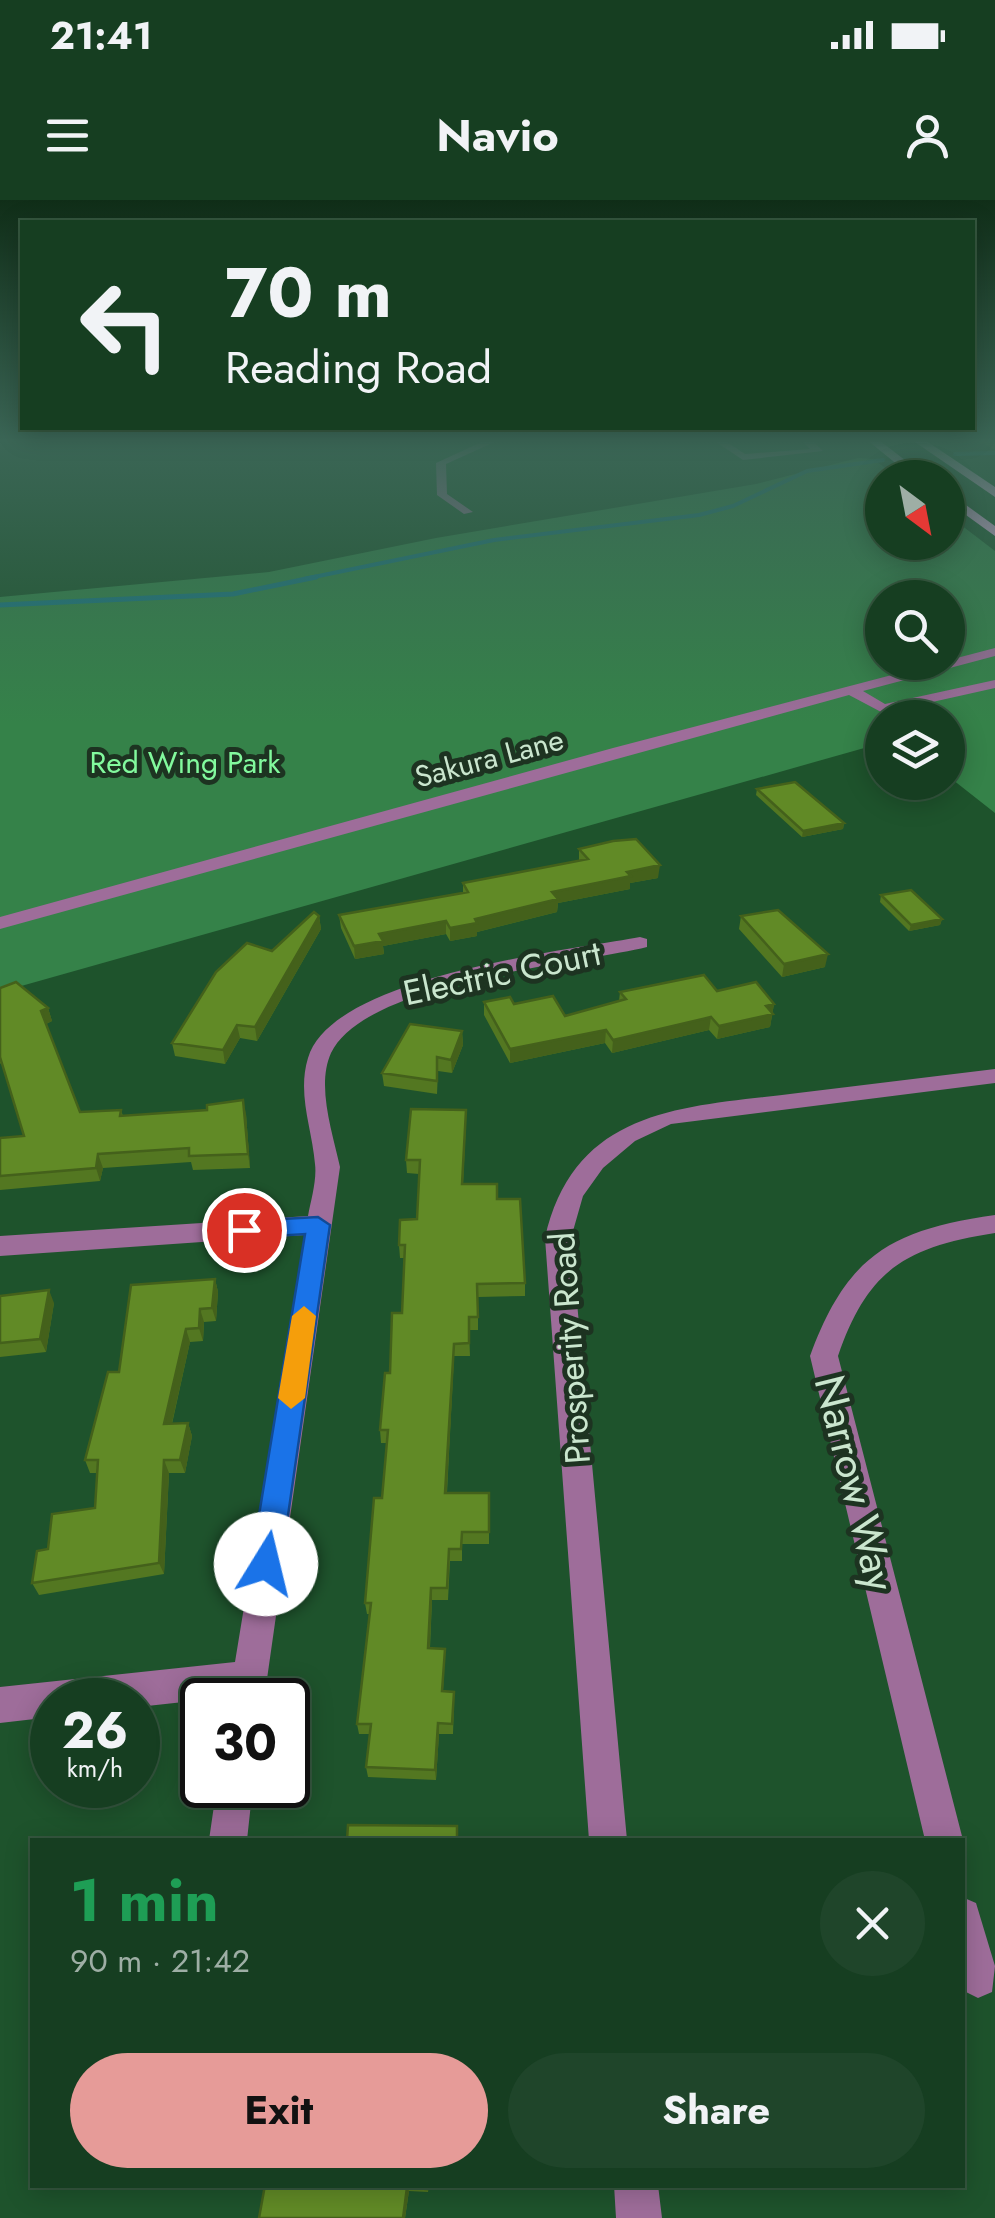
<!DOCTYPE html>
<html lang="en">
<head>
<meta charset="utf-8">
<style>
  body { margin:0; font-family:Jost,sans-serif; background:#1f452a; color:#f1f3f6; height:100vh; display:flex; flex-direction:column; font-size:38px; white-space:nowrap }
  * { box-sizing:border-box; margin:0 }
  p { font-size:32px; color:#9eaea5 }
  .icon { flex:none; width:55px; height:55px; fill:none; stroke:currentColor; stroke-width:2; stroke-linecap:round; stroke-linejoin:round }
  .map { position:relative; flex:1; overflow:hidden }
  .sheet { position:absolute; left:30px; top:1638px; width:935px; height:350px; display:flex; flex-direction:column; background:#163e21; border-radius:0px; box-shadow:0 5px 25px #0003,0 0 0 2px #35573f }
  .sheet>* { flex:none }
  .hud { position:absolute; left:20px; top:20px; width:955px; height:210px; border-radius:0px; box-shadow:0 5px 25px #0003,0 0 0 2px #35573f; background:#163e21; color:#f1f3f6; overflow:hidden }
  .needle { width:65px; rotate:148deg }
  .fabs { position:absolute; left:865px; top:260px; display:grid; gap:20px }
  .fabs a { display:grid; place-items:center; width:100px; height:100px; border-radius:50%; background:#163e21; box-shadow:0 5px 25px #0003,0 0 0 2px #35573f; font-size:50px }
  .speed { position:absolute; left:30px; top:1478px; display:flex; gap:20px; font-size:50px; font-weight:700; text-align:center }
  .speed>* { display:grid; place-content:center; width:130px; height:130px; border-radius:50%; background:#163e21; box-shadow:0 5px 25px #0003,0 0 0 2px #35573f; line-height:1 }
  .speed small { font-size:25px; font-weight:400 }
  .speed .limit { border:5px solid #111; border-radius:15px; background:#fff; color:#111 }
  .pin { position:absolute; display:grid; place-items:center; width:85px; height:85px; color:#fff; margin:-42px; border:5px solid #fff; border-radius:50%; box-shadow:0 2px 10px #0007 }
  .me { position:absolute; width:110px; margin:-55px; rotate:9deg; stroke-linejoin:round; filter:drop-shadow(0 0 8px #0008) }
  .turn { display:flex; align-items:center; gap:35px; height:210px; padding:0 40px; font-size:45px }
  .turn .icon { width:130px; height:130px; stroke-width:2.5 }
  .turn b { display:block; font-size:70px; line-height:85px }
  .round { display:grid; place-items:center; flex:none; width:105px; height:105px; border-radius:52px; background:#1f452a }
  .summary { display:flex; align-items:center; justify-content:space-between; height:170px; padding:0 40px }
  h1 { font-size:60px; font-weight:700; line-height:75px; color:#1e9e55 }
  .primary-button { display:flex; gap:20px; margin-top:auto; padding:20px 40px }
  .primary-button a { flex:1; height:115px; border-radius:60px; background:#e69b98; color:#111; font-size:40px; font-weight:700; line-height:115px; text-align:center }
  .primary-button a+a { background:#1f452a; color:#f1f3f6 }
  .status { display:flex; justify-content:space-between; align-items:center; height:70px; padding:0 50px; background:#163e21; direction:ltr }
  .status svg { height:28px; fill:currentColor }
  header { display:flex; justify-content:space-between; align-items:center; height:130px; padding:0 40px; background:#163e21; font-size:45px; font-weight:700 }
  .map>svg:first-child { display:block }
</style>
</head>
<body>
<div class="status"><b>21:41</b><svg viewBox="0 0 49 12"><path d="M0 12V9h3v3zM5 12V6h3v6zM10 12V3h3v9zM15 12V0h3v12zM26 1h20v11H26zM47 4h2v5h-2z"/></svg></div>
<header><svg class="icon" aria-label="menu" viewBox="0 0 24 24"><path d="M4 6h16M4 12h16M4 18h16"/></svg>Navio<svg class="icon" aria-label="person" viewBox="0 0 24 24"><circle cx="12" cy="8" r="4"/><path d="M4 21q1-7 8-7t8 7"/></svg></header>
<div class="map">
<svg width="995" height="2018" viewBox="0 0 995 2018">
  <rect width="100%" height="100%" fill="#1e532c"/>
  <path fill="#358249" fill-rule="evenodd" d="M858,258L873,259L898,277L882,278V342H948V315L995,351V613L948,576V518H882V543L0,792V397L269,372L436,338L756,284ZM882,398H948V462H882Z"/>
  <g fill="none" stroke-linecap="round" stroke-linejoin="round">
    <path stroke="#1c7582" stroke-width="4" d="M955,254L995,253
      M304,379L494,340L699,315L733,306L807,271L883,260"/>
    <path stroke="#1c7582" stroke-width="5" d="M0,405L233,394L316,377"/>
    <path fill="#9e6d9a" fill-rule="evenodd" d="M486,240H499L446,264L447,294L473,312L464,314L437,295L436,263Z
      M713,240H724L745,254L810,249L801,240H812L823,251L743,260Z
      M995,448V456L863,491L885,504L995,480V488L883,513L849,495L0,729V717L613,548Z
      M640,737L647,739V747C574,765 366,781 331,853C316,886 333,934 340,967L264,1500L229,1497L138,1507V1500H52V1517L0,1523V1487L235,1462L305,1035L0,1056V1036L308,1016C311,1000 317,980 315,964C312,928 297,894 308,858C332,776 565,751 640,737Z
      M995,869V883L671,924L635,941L603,968L583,996L571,1038L627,1640H589L545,1038C575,905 688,907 798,893C864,885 929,877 995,869Z
      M995,1015V1033C906,1047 868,1069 838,1156L963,1640H925L810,1156C847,1055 891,1030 995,1015Z
      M217,1585H253L247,1640H209Z
      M962,1697L976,1703L995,1766L992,1792L978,1798L962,1790Z
      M614,1985H658L662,2018H616Z"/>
    <path fill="#f8b1f2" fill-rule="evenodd" d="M867,240H879L928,278H914Z
      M912,240H925L995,287V297Z
      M948,292L995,326V336L948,302Z"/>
  </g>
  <path fill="#537721" d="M978,240H995V250Z
    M757,589L844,623L843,629L802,637L756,595Z
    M579,649L658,678L630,683V689L558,703L557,712L477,732V736L450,741L446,734L383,746L384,754L355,759L341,728L339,715L463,693V683L579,661Z
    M881,695L942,719L940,725L909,731L880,702Z
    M319,716L321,729L257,841L240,838L225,864L175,856L172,843L272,751Z
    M741,716L825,767L782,777L739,729Z
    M0,788L48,808L52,821L46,824L80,912L121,910L123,916L246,914L250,968L193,970L191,962L103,968L100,981L0,990V938L24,936L3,866L0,863Z
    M717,791L774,804L770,827L717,839L709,830L612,853L605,843L510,863L484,815V802L565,816L619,801L620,792Z
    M462,831L463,845L452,873L438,871L437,894L384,886L382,873Z
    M466,923L463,984L497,999L525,1083V1096L478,1097V1130H469L470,1156H454L447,1293H489V1344H462V1361H450L448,1400H432L430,1448L445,1449L443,1491L454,1492V1503L453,1534H439L436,1580L368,1577L366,1567L370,1534H359L357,1524L369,1414H367L365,1403L382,1298L387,1243H381L380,1230L402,1113L404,1058H400L399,1045L417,1019L419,974L407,973L406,960Z
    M215,1079L218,1092L216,1121L204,1122L203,1141L190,1142L172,1224L188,1223L192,1236L185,1273H169L164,1374L39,1395L32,1383L48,1349L95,1308L97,1273H90L85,1260L119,1172Z
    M0,1096L54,1103L46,1152L0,1157Z
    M265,1985H429L428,1992L409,1991L405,2018H259Z"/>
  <path fill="#44611b" d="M844,623L843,629L802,637L803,631Z
    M660,665L658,678L630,683V689L558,703L557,712L477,732V736L450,741V728L552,692L627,672Z
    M319,716L321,729L257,841L255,827Z
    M942,719L940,725L909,731L911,725Z
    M446,721V734L383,746L384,754L355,759L354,746L379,734Z
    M828,754L825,767L782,777L784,764Z
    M774,804L770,827L717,839L719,826L766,806Z
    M48,808L52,821L46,824L41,811Z
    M711,817L709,830L612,853L613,840Z
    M237,825L240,838L225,864L223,850Z
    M606,830L605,843L510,863V849Z
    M462,831L463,845L452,873L451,860Z
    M243,900L246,914L250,968L248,954Z
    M98,954L103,968L100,981L96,968Z
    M215,1079L218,1092L216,1121L212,1108Z
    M49,1090L54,1103L46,1152L40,1139Z
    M200,1109L204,1122L203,1141L199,1128Z
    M186,1129L190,1142L169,1236L164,1224Z
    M454,1144V1156L446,1305L445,1293Z
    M188,1223L192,1236L185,1273L180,1260Z
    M164,1260L169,1273L164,1374L159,1363Z
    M431,1388L432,1400L429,1459L428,1448Z
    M438,1523L439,1534L436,1580L435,1570Z
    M407,1987L409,1991L405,2018H403Z"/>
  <path fill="#618a26" stroke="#44611b" stroke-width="2.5" d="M795,582L844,623L803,631L757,589Z
    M636,639L660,665L627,672L631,676L552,692L558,699L475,719L477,723L450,728L446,721L379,734L383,741L354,746L339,715L468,692L463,683L588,659L579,649L613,641Z
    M911,690L942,719L911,725L881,695Z
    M778,710L828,754L784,764L741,716Z
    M314,712L319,716L255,827L237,825L223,850L172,843L216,772L247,743L272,751Z
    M704,775L717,791L756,782L774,804L766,806L773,814L719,826L711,817L613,840L606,830L510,849L484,802L510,797L514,804L553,796L565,816L626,799L620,792Z
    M16,782L48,808L41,811L80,912L121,910L120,916L207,910V905L243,900L248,954L189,956V948L98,954L96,968L0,976V938L24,936L0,857V788Z
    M410,824L462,831L451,860L437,857V881L382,873Z
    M411,909L466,910L462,984H497V999H520L525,1083L477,1084L478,1117H469V1143L454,1144L445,1293H489V1332H462L461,1349H449L447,1388H431L428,1448L445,1449L442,1491L454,1492L452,1524L438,1523L435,1570L366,1567L371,1524H357L371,1403H365L374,1298H382L388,1230H380L385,1173H390L392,1113H402L405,1045H399L400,1020L417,1019L420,960H406Z
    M215,1079L212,1108L200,1109L199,1128L186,1129L164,1224L188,1223L180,1260H164L159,1363L32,1383L37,1351L48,1349L52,1314L95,1308L98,1260H85L108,1172H119L131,1085Z
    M49,1090L40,1139L0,1143V1096Z
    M348,1625L457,1626V1640H347Z
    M265,1985H427V1989L407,1987L403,2018H259Z"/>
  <linearGradient id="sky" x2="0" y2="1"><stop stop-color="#102e18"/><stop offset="0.46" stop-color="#3b6656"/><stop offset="1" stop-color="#3b6656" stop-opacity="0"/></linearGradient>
  <rect width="995" height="523" fill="url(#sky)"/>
  <path fill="#1a73e8" stroke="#114b97" stroke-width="2.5" d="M318,1017L330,1025L281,1364L276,1374L266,1378L256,1374L251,1364L305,1034L244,1038L232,1030L244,1021Z"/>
  <path fill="#f59e0b" d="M304,1106L316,1116L305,1198L291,1209L278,1198L292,1116Z"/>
  <g text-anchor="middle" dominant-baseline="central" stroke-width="10" stroke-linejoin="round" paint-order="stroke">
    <g font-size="30" fill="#cae6ce" stroke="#1d3321">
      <text transform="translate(489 558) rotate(-15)">Sakura Lane</text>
    </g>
    <g font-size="30" fill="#82f99d" stroke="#1d3321">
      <text x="185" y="562">Red Wing Park</text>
    </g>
    <g font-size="35" fill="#cae6ce" stroke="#1d3321">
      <text transform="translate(502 773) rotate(-12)">Electric Court</text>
      <text transform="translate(570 1148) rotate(-94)">Prosperity Road</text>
    </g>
    <g font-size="42" fill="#cae6ce" stroke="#1d3321">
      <text transform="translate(855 1283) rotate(76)">Narrow Way</text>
    </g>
  </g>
</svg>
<div class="fabs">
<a><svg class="needle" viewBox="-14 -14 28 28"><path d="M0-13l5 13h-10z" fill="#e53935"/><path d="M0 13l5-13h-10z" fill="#9eaea5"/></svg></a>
<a><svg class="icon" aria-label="search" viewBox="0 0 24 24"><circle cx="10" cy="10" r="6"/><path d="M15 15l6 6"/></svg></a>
<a><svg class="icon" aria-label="layers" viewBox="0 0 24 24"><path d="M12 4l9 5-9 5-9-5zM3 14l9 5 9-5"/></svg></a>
</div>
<div class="speed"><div>26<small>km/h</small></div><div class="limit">30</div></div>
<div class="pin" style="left:244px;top:1030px;background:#d93025"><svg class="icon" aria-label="arrive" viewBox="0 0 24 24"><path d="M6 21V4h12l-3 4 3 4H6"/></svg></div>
<svg class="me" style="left:266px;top:1364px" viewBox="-20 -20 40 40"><circle r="19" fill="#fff"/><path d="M0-13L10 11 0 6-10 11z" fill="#1a73e8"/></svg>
<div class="hud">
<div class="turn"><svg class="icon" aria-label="left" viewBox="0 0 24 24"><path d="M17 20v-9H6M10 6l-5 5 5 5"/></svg><div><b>70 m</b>Reading Road</div></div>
</div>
<section class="sheet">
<div class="summary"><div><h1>1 min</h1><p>90 m · 21:42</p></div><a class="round"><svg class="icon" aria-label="close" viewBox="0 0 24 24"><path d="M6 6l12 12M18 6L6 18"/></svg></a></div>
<div class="primary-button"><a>Exit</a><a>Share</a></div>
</section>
</div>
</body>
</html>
